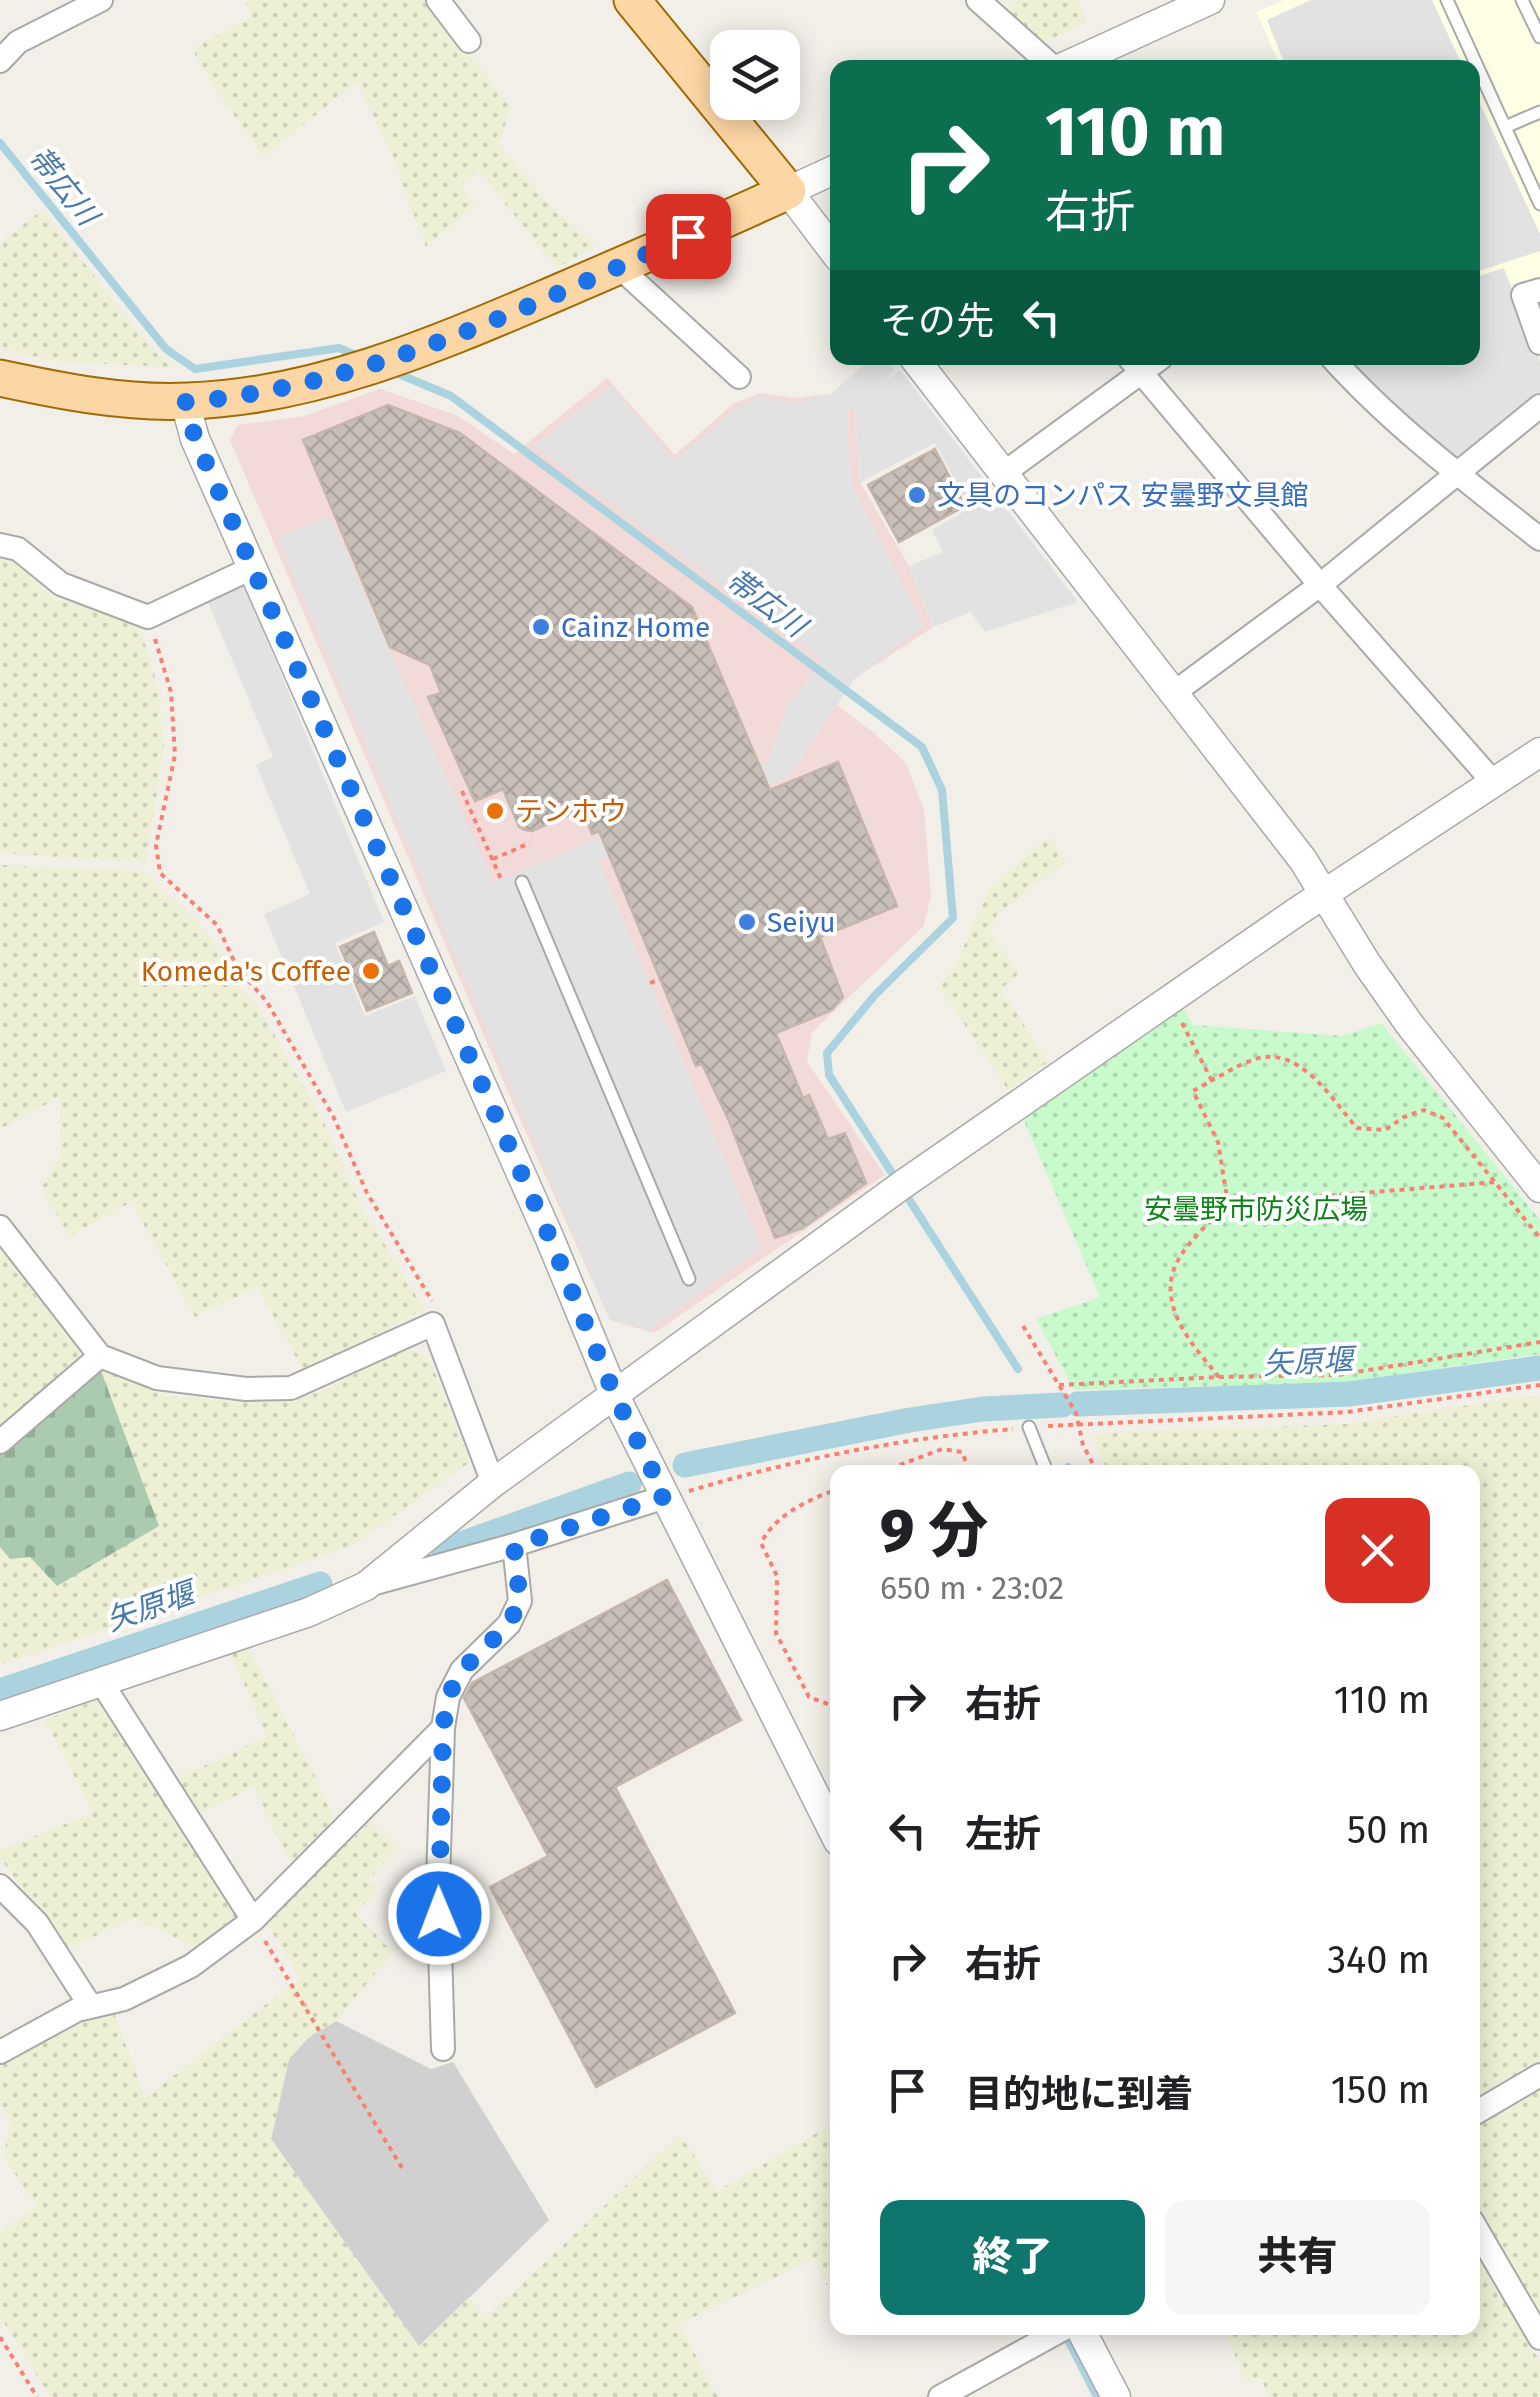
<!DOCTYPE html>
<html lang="ja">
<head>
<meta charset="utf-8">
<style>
  body { margin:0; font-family:"Fira Sans","Noto Sans JP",sans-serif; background:#f6f6f6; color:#202124; height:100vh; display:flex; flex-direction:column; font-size:38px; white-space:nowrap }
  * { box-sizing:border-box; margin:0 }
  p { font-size:32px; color:#757577 }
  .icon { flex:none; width:55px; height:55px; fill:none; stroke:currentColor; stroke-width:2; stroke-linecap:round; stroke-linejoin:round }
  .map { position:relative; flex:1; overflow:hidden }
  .panel { position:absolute; left:830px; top:1465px; width:650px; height:870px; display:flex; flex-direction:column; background:#fff; border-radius:20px; box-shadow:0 5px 25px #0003 }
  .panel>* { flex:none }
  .guide { position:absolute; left:830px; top:60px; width:650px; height:305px; border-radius:20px; box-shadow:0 5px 25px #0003; background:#0b6e4f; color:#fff; overflow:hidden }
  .tools { position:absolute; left:710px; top:30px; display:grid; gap:20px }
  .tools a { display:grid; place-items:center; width:90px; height:90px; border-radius:20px; background:#fff; box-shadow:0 5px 25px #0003; font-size:50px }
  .pin { position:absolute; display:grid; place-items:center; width:85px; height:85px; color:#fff; margin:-42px; border-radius:20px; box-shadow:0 5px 15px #0006 }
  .me { position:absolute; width:110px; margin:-55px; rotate:359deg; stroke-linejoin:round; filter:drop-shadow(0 0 8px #0008) }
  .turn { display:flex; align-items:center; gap:35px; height:210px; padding:0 50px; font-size:45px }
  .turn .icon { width:130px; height:130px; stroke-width:2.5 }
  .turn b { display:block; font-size:70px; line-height:85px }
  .then { display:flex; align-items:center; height:95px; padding:0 50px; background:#0003; gap:20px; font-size:38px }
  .round { display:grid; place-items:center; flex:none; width:105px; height:105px; border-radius:20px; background:#f6f6f6 }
  .headline { display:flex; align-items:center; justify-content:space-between; height:170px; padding:0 50px }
  h1 { font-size:60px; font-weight:800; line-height:75px }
  .primary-button { display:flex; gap:20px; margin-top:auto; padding:20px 50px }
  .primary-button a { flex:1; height:115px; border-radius:20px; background:#0f766e; color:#fff; font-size:40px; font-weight:800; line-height:115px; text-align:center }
  .primary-button a+a { background:#f6f6f6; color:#202124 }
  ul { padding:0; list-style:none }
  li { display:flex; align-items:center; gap:30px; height:130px; padding:0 50px }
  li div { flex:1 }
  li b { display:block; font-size:38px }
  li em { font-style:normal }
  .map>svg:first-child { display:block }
</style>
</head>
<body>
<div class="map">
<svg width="1540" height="2397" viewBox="0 0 1540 2397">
  <defs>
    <pattern id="farmland-dots" width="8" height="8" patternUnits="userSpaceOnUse" patternTransform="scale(2.5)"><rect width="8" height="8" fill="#eef0d5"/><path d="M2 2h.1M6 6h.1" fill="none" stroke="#ccceb7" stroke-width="1.8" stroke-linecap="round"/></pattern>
    <pattern id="cemetery-stones" width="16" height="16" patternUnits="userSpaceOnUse" patternTransform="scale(2.5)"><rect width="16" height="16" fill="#aacbaf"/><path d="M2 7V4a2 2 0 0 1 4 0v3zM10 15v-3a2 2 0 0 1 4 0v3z" fill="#92ae96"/></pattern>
    <pattern id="park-dots" width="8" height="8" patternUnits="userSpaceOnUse" patternTransform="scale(2.5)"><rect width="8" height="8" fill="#c8facc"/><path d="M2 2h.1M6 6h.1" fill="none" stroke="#acd6af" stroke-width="1.8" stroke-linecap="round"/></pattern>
    <pattern id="building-cross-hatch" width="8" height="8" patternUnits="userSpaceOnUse" patternTransform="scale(2.5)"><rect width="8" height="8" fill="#c7bfb8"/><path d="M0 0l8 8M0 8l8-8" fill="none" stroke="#aba49e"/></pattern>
  </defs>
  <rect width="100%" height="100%" fill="#f2efe9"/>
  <path fill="#f2dad9" d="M872,358H885L895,371L854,406L860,482L909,566L933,627L854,679L837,705L874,733L906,763L924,810L931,897L923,927L812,1032L807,1062L885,1175L654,1333L610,1320L515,1108L230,440L238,425L304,416L380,389L456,415L514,454L607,378L675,455L733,404L760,393L794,398L831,394Z"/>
  <path fill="#ffffe5" d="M1284,0H1540V277L1512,284L1540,362L1472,358V68L1281,67L1256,12Z"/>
  <path fill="#d0d0d0" d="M336,2021L431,2069L453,2062L549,2220L419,2347L271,2139L289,2059L308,2038Z"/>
  <path fill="url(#farmland-dots)" d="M245,0H428L511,108L499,143L549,205L597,246L557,268L478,170L461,186L475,205L426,247L389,148L357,82L263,157L213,85L192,49L252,17Z
    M1014,0H1078L1087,22L1040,44L1005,11Z
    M42,210L150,346L171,367L62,362L0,349V243Z
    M0,557L13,560L53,598L138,621L159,690L164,748L146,863L0,853Z
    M1049,836L1066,862L997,914L991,934L1019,973L1001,989L1048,1062L1008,1090L939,986L956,964L989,889Z
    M0,865L144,871L212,937L231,976L260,1010L322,1118L360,1203L424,1309L304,1372L257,1287L195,1317L131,1202L70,1236L45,1196L43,1185L60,1156V1097L0,1129Z
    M0,1244L41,1303L80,1346L83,1362L0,1432Z
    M406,1348L420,1353L431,1362L470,1462L352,1546L0,1665V1547L10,1559L100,1368L165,1396L267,1403L318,1393Z
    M1522,1397H1540V2063L1473,2103L1472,1472H1108L1092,1439L1102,1433L1345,1424Z
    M249,1648L313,1772L338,1828L294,1871L254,1787L198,1814L177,1779L267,1736L231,1654Z
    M99,1699L239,1914L194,1947L134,1918L67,1949L0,1858V1850L93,1813L45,1720Z
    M369,1823L399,1847L369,1880L378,1888L356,1914L393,1952L336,2021L308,2038L289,2059L271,2139L419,2346L469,2297L486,2318L680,2134L717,2191L837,2121V2305L813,2259L679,2324L718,2397H50L0,2316V2231L37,2205L3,2157L11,2121L0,2106V2061L84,2019L114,2012L145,2098L300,1978L265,1921Z
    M1540,2085V2314L1473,2201L1472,2124Z
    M1473,2246L1540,2362V2397H1268L1261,2377L1244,2380L1225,2328H1472Z"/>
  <path fill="url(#cemetery-stones)" d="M100,1368L159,1526L57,1586L30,1557L10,1559L0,1547V1450Z"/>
  <path fill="url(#park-dots)" d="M1181,1004L1193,1025L1342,1036L1381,1023L1540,1220V1354L1338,1383L1074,1390L1036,1319L1100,1297L1022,1116Z"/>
  <path fill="#e2e2e2" d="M1311,0H1432L1463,67H1286L1267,20Z
    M1473,88L1540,234V251L1473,273Z
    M1504,268L1540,362V400L1462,463L1369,384L1345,358H1472L1473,278Z
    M872,358H885L895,371L882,383L900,370L1078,602L985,632L971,612L933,627L909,566L943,552L932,530L970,508L935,443L860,482L854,407L846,413L852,484L924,626L854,679L790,776L598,860L762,1248L649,1330L610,1320L277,537L330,516L493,883L767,764L787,706L822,660L534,446L611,385L675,461L734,410L759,397L794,403L831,394Z
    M244,585L384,922L335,943L365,1016L415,996L446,1071L346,1112L264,914L310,894L256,765L273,757L207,600Z"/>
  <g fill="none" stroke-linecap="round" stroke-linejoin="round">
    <path stroke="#aad3df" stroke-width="8" d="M0,143L166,349L195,369L339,348L358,356
      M394,372L451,396L922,747L942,790L953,918L875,995L827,1053L829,1075L1018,1369
      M1068,1467L1070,1472
      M1064,2332L1097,2397"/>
    <path stroke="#aad3df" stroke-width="25" d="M1078,1404L1349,1394L1540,1368
      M685,1465L910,1420L983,1409L1062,1405
      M444,1550L629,1484
      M0,1691L320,1584"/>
  </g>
  <path fill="url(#building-cross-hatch)" stroke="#c4b6ab" stroke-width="2.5" d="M388,405L460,433L692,607L770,790L838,762L897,906L820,937L843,997L832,1010L776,1033L803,1098L809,1095L828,1139L845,1133L866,1183L803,1228L775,1238L729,1121L702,1064L696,1066L599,831L592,834L582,809L532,831L525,830L519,827L503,789L475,801L428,697L441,693L430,665L390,647L303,440Z
    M935,449L965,506L899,542L868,485Z
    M374,932L388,966L399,961L412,993L367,1011L340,947Z
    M667,1580L741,1720L615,1787L735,2013L596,2087L490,1887L548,1856L464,1698L472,1683Z"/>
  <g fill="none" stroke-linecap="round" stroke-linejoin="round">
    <defs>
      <path id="service" d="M1447,0L1540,204
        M1522,0L1540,37
        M1505,127L1540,112
        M522,882L689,1279
        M1029,1427L1047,1472"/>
      <path id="minor" d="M438,0L469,41
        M978,0L1054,68
        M0,61L18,42L101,0
        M618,266L739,377
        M1540,290L1523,295L1540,343
        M1129,358L1320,585L1494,783
        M1332,358C1393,426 1468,482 1540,539
        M1004,473L1161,358
        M0,545L18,549L61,584L148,617L252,568
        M1175,692L1320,585L1540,406
        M0,1227L100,1356L157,1378L246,1389L291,1388L433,1324L493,1483
        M0,1442L100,1356
        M372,1584L514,1545
        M100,1680L253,1920
        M0,1886L37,1923L91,2007
        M443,2049L438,1881L443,1728L448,1697L462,1670L509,1624L520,1601L514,1545L665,1497
        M0,2052L77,2010L124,1999L191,1966L253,1920L443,1728
        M1472,2115L1540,2075
        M1472,2221L1540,2338
        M940,2397L1065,2328"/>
      <path id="tertiary" d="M1061,68L1210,0
        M838,168L788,191L838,257
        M914,358L1303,860L1367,964L1410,1025L1540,1188
        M185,402L195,439L550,1239L615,1396L838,1841
        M0,1716L309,1612L366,1586L493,1483L902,1185L1295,913L1540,752
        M1080,2328L1116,2397"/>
      <path id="primary" d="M0,378C61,391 125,404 188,401C315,397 437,344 552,295C631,261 710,227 788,191L632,0"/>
    </defs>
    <use href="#service" stroke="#a9a9a9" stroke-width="15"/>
    <use href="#minor" stroke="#a9a9a9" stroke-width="26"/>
    <use href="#tertiary" stroke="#a9a9a9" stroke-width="31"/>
    <use href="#primary" stroke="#a06b00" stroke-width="39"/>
    <path stroke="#fa8072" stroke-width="4" stroke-dasharray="5 5" stroke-linecap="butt" d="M155,639L171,692L175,755L156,845L160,873L217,925L237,967L267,1002L333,1116L367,1193L432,1301
      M462,791L501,879
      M493,859L530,843
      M650,983L660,979
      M1182,1023L1212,1081
      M1228,1204L1218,1142L1193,1091C1210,1082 1247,1058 1265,1057C1305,1053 1334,1102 1357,1128L1385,1130L1404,1117L1424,1110L1443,1118L1540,1238
      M1023,1326L1076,1413L1083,1445L1097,1472
      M1219,1377C1196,1349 1161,1312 1173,1272C1181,1246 1210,1223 1228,1204L1496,1182
      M1059,1385L1219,1377L1338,1375L1540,1342
      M1048,1426L1347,1412L1540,1385
      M881,1472L942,1449L962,1452L970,1472
      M689,1491C795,1459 903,1438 1013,1429
      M828,1704L809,1697L776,1633L777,1576L761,1543C776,1514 808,1500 838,1489
      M265,1941L402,2168
      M0,2337L37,2397"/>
    <use href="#service" stroke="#fff" stroke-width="11"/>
    <use href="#minor" stroke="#fff" stroke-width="22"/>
    <use href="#tertiary" stroke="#fff" stroke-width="28"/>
    <use href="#primary" stroke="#fcd6a4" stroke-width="35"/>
  </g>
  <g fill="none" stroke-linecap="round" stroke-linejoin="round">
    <path stroke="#1a73e8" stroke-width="18" stroke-dasharray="0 32.4" d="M439,1914L443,1728L448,1696L462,1670L509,1624L520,1601L514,1546L665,1496L615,1396L550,1238L195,438L185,402C364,388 526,307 688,236"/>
  </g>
  <g fill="#3f7fe0" stroke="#fff" stroke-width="4">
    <circle cx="917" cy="495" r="10"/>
    <circle cx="541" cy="627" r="10"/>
    <circle cx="747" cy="922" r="10"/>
  </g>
  <g fill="#e8710a" stroke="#fff" stroke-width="4">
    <circle cx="495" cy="811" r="10"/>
    <circle cx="371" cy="971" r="10"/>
  </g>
  <g text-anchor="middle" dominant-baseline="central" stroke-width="8" stroke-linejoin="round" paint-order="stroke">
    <g font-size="28" fill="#366cbe" stroke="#fff" text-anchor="start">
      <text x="937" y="495">文具のコンパス 安曇野文具館</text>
      <text x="561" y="627">Cainz Home</text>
      <text x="767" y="922">Seiyu</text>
    </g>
    <g font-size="28" fill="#c56008" stroke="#fff" text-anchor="start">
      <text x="515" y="811">テンホウ</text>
      <text x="351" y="971" text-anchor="end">Komeda's Coffee</text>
    </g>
    <g font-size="28" fill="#0c8416" stroke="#fff">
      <text x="1256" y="1209">安曇野市防災広場</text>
    </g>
    <g font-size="30" font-style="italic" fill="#4a7aab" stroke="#fff">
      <text transform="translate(63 186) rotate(51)">帯広川</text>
      <text transform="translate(766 603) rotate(37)">帯広川</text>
      <text transform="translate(1308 1362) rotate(-3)">矢原堰</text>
      <text transform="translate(150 1607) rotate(-19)">矢原堰</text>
    </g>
  </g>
</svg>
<div class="tools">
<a><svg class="icon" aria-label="layers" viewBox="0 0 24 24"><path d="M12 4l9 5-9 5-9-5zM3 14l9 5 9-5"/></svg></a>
</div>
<div class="pin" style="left:688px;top:236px;background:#d93025"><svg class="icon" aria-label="arrive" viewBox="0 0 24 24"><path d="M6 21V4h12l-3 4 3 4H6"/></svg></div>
<svg class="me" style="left:439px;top:1914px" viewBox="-20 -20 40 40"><circle r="17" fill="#1a73e8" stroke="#fff" stroke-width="3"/><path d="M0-11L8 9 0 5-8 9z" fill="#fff"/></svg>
<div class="guide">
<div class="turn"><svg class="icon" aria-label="right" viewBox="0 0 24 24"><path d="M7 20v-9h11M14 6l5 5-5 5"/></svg><div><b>110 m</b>右折</div></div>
<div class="then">その先<svg class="icon" aria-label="left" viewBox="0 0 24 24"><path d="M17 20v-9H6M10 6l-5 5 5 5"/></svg></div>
</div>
<section class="panel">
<div class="headline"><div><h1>9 分</h1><p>650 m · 23:02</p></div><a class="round" style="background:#d93025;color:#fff"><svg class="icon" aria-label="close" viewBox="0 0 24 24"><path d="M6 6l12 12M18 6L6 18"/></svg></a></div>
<ul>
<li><svg class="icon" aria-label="right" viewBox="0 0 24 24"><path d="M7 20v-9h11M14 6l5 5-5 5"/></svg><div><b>右折</b></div><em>110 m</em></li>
<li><svg class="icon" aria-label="left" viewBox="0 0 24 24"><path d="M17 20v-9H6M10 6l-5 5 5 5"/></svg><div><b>左折</b></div><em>50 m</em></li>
<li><svg class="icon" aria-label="right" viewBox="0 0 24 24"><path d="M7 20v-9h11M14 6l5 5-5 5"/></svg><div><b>右折</b></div><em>340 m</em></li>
<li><svg class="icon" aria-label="arrive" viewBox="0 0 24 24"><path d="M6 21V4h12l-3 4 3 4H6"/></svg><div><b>目的地に到着</b></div><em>150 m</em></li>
</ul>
<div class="primary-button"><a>終了</a><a>共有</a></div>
</section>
</div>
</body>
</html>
